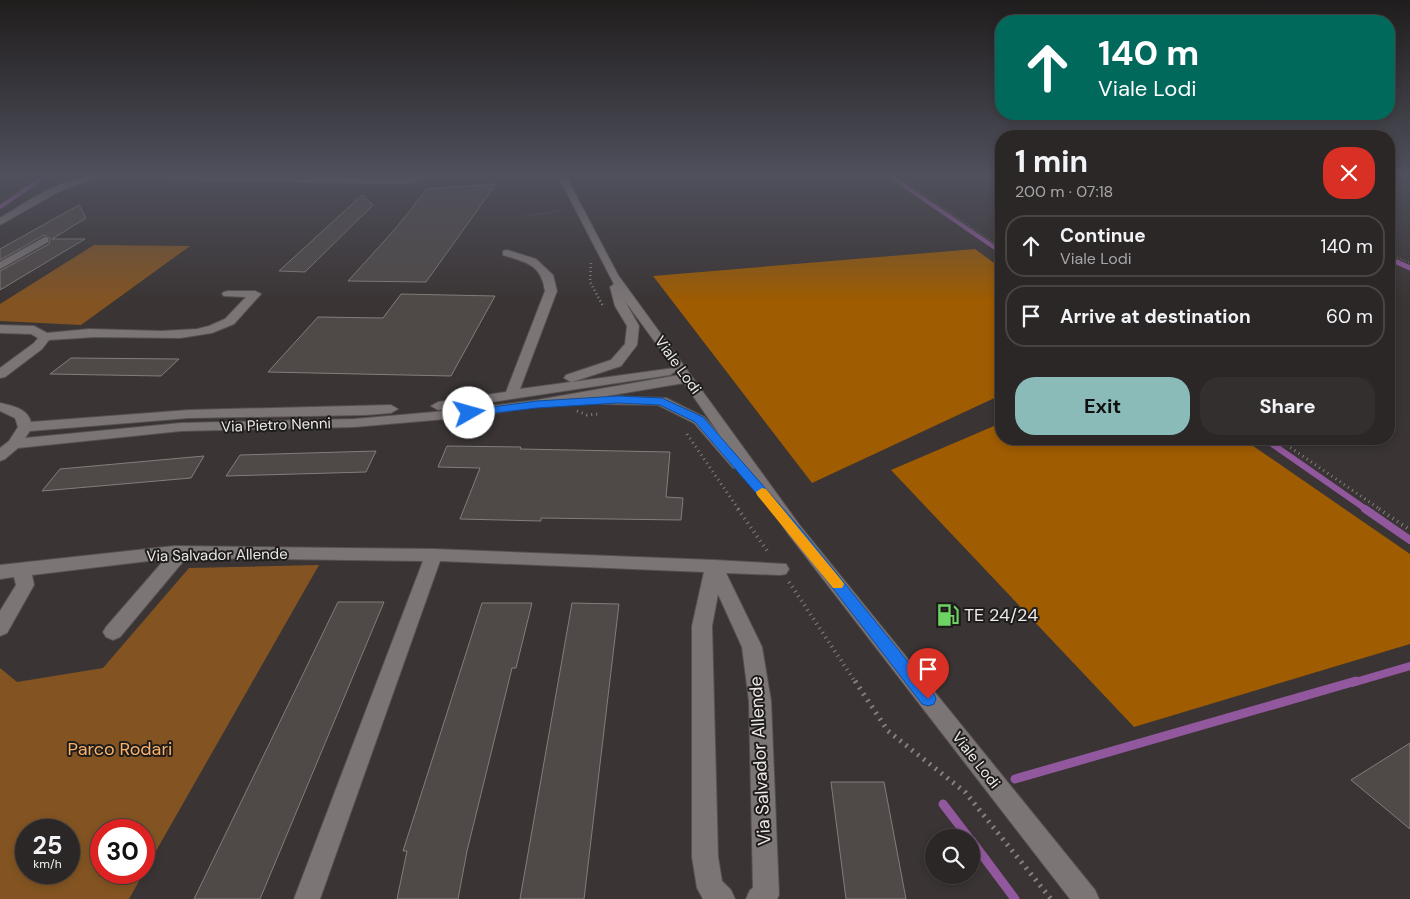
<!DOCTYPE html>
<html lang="en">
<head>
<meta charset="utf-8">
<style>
  body { margin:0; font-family:"DM Sans",sans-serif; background:#342f2f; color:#f1f3f6; height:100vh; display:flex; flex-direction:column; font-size:19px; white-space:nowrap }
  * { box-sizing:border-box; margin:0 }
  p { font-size:16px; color:#a6a5a7 }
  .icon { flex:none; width:28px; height:28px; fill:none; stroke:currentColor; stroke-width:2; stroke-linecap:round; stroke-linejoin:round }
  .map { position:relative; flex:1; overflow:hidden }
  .sheet { position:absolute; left:995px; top:130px; width:400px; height:315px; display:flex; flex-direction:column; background:#2c2727; border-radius:20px; box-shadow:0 2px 8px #0003,0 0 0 1px #484444 }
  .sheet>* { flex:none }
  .top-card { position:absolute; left:995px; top:15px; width:400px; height:105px; border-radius:20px; box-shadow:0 2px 8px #0003,0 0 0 1px #484444; background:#00695c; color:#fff; overflow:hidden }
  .tools { position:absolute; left:925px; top:829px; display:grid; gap:10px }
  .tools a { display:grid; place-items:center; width:55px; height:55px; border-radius:50%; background:#2c2727; box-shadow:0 2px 8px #0003,0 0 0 1px #484444; font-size:25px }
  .speed { position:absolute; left:15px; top:819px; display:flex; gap:10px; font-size:25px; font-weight:700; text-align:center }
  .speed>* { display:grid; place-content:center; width:65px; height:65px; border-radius:50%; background:#2c2727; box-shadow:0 2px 8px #0003,0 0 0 1px #484444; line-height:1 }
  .speed small { font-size:12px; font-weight:400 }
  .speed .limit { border:8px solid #d22; background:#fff; color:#111 }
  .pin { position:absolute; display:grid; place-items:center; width:42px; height:42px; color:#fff; margin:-51px -21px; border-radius:50% 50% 50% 0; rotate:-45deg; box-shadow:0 0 5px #0007 }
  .pin .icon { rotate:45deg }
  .me { position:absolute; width:55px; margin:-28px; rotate:83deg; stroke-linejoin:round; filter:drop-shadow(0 0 4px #0008) }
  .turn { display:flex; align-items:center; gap:18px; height:105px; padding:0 20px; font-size:22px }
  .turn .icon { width:65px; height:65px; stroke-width:2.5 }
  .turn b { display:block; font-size:35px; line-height:42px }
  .round { display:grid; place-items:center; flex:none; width:52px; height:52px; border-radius:20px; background:#342f2f }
  .overview { display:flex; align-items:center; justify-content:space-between; height:85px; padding:0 20px }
  h1 { font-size:30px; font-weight:700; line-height:38px }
  .action { display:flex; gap:10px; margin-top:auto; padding:10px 20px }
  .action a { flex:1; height:58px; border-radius:20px; background:#8bbbb9; color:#111; font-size:20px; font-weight:700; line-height:58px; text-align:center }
  .action a+a { background:#342f2f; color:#f1f3f6 }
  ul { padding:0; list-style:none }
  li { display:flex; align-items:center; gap:15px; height:62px; margin:0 10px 8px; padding:0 10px; border:2px solid #484444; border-radius:20px }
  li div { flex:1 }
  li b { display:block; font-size:19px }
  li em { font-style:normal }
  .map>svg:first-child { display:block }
</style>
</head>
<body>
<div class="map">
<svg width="1410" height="899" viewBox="0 0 1410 899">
  <rect width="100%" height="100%" fill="#3a3434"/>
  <path fill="#835422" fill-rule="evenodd" d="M94,245L190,246L81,325L0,321V304Z
    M319,565L144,872V830H101V872H144L129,899H0V668L17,682L103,668L189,568ZM26,830H69V872H26Z"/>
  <path fill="#9f5c00" d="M975,249L1001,268V395L812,483L653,276Z
    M1001,423V439H1243L1410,554V644L1134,727L891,470Z"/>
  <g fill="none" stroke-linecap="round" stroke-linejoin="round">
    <path stroke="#92589e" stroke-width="4" d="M890,176L1001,252
      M0,207L45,176
      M1389,259L1400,264"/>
    <path stroke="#92589e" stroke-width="5" d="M1397,262L1410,268"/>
    <path stroke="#92589e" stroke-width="6" d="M1265,439L1367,510"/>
    <path stroke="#92589e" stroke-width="8" d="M1365,509L1410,540
      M1352,683L1410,666"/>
    <path stroke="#92589e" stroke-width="9" d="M1015,779L1356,681
      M943,804L969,838
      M971,840L1015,899"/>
  </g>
  <path fill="#4f4947" stroke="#837d7b" d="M496,184L426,282L348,281L396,228L427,189Z
    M362,195L373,205L305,272L279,271Z
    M79,205L86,218L52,239H85L0,290V271L49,244L50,238L44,235L0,260V249Z
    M401,294L495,296L451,376L268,372L318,317L383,318Z
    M71,358L179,359L161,376L50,374Z
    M447,446L521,447L520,449L670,452L666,497L683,498L681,520L541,518V521L460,519L480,468L438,467Z
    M376,451L366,472L226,476L240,455Z
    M204,456L191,478L42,491L60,469Z
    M338,602H384L260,899H194Z
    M482,603H532L516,668H512L467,851L458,899H397L407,851H403Z
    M572,603L619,604L584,899H520Z
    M1410,743V829L1351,780Z
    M831,782H884L906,899H846Z"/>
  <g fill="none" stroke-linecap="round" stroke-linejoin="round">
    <defs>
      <path id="minor" d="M86,176H103L62,190L0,225V218C27,201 54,184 86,176Z
        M116,176L396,178L426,176L413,183L396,184L120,178Z
        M558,176H566L618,275L801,527L1095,890L1099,899H1070L789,535L743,468H733L694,423L658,405L604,404L599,403L597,400L599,397L469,417L354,427L181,431L18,448L5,459L0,461V448L9,441L18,427L15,418L0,411V403C13,406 27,408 31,422L189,410L391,405L398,409L391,413L366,415L189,418L30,431L25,438L181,423L354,419L469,409L537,400L679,375L676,371L670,375L438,410L431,406L438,402L506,392L545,291C541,264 527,263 503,255V251L507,250L536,259L553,275L557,291L520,389L571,382L564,378L566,375L611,360L625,344L627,326L615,306L610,287L614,284ZM625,301L674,368L572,382L621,366L637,345L639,326ZM684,383L720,435L704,417L666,398L607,396Z
        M45,237L48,238V242L0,269V262Z
        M228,291H255L261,294L234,324L212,333L180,338L95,337L49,340L42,349L5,377L0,378V368L34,343L38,338L31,334L0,333V325L34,326L47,333L89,329L162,331L197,329L209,326L225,319L246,297L224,296L222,294L224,292Z
        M174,546L434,549L714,560L786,564L789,569L786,574L780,575L726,573L762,647L771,701L779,895L777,899H746L750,890L753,888L749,701L742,647L718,594L712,626L718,857L722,881L731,890L735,899H703L697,888L692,857V626L704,572L440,561L320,899H294L423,561L186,558L120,637L113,640L106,637L103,632L106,627L165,559L32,575L34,585L7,633L0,636V611L16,585L14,577L0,579V565Z"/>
    </defs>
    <use href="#minor" stroke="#565151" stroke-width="2"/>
    <path stroke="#868181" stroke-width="2" stroke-dasharray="0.5 2.5" stroke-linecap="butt" d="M543,176L545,184L552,191
      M897,176L1001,248
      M527,216L564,210
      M1389,254L1410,263"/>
    <path stroke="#868181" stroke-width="2.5" stroke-dasharray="1 3" stroke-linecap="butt" d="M591,263L590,282L603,306"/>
    <path stroke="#868181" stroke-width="3" stroke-dasharray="1 4" stroke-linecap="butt" d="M577,411L587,415L598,414
      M687,434L739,510
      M1278,439L1381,510"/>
    <path stroke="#868181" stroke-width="4" stroke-dasharray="1 4.5" stroke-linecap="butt" d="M738,509L768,552
      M1379,509L1410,530
      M789,582L856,683"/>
    <path stroke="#868181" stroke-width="5" stroke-dasharray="2 5.5" stroke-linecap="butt" d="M855,681L888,731L965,792L1051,899"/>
    <use href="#minor" fill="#7c7576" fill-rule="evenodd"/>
  </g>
  <linearGradient id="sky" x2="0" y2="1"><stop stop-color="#201d1d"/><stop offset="0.58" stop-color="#4f505c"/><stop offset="1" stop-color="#4f505c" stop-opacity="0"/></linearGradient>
  <rect width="1410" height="302" fill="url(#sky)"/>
  <path fill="#1a73e8" stroke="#114b97" d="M618,396L662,398L703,417L800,528L934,694L936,699L934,704L928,706L922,704L791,534L695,422L660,405L618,403L537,408L469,416L464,413L469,410L537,401Z"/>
  <path fill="#f59e0b" d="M762,488L766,489L842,581L844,584L842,588H833L757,495L756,492Z"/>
  <defs>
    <symbol id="fuel-bare" viewBox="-9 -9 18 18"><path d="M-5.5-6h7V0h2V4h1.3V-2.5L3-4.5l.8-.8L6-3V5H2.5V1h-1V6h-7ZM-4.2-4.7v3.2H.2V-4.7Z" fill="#6dd361" stroke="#1f1c1c" stroke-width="2.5" paint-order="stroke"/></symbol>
  </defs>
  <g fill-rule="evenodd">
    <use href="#fuel-bare" x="932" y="599" width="32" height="32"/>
  </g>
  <g text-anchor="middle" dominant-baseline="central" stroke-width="4" stroke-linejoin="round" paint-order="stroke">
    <g font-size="15" fill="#ede9e9" stroke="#1f1c1c">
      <text transform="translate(678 365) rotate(54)">Viale Lodi</text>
      <text transform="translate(276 425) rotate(-2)">Via Pietro Nenni</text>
      <text transform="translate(217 555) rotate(-1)">Via Salvador Allende</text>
      <text transform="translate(976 760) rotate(52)">Viale Lodi</text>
    </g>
    <g font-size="18" fill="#ede9e9" stroke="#1f1c1c" text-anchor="start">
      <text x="964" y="615">TE 24/24</text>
    </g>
    <g font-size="18" fill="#fbb26b" stroke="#1f1c1c">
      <text x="120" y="749">Parco Rodari</text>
    </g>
    <g font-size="18" fill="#ede9e9" stroke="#1f1c1c">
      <text transform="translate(760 761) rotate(-93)">Via Salvador Allende</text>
    </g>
  </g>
</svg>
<div class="tools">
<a><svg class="icon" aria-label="search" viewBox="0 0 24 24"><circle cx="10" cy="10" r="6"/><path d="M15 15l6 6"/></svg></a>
</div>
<div class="speed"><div>25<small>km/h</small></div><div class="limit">30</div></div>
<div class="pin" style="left:928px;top:699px;background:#d93025"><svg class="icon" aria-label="arrive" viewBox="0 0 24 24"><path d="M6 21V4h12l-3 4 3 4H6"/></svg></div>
<svg class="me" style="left:469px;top:413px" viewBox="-20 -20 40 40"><circle r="19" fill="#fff"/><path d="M0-13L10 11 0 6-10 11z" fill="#1a73e8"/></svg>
<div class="top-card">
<div class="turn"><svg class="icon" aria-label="ahead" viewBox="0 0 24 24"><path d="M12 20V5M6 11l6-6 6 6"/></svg><div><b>140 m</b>Viale Lodi</div></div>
</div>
<section class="sheet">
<div class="overview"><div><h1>1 min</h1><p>200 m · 07:18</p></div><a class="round" style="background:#d93025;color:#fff"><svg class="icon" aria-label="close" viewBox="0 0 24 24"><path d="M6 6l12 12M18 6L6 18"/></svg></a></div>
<ul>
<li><svg class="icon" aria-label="ahead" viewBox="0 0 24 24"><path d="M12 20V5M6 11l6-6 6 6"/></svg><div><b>Continue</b><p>Viale Lodi</p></div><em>140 m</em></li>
<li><svg class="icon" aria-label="arrive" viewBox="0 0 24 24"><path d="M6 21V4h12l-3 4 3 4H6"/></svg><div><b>Arrive at destination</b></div><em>60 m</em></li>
</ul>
<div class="action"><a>Exit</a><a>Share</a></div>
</section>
</div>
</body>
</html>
